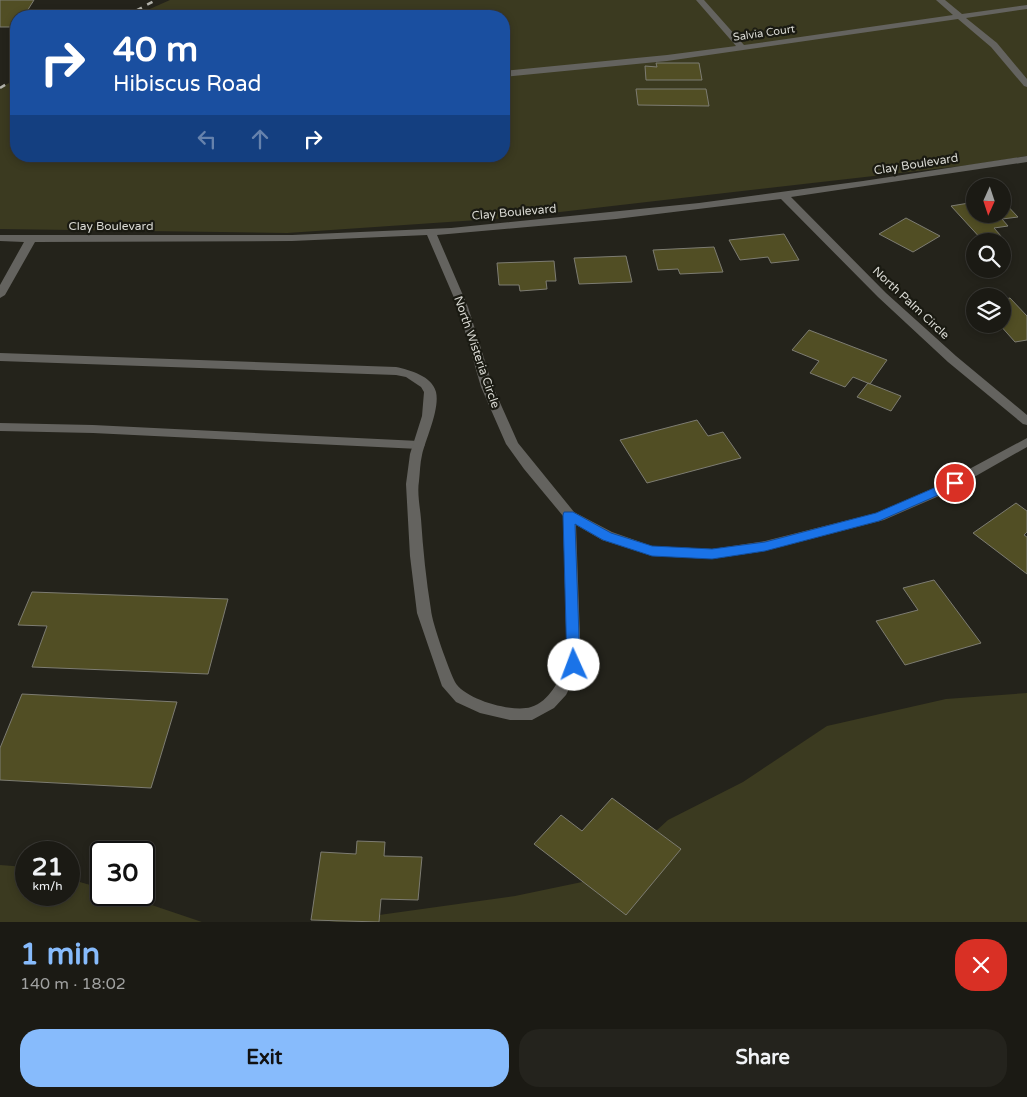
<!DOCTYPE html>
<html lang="en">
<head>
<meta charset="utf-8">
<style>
  body { margin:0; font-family:"Varela Round",sans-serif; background:#24231d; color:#f1f3f6; height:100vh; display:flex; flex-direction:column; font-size:19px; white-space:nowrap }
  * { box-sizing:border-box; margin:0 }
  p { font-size:16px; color:#a0a1a0 }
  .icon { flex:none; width:28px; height:28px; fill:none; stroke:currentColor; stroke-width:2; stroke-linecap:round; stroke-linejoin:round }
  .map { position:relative; height:922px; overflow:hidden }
  .drawer { display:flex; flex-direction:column; background:#1b1a14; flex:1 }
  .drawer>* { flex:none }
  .top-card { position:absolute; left:10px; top:10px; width:500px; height:152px; border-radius:20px; box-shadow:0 2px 8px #0003,0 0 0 1px #393834; background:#1a4fa0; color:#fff; overflow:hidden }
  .needle { width:32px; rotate:183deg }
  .fabs { position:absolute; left:966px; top:178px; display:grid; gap:10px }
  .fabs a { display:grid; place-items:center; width:45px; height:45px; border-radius:50%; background:#1b1a14; box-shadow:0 2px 8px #0003,0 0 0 1px #393834; font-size:25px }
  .speed { position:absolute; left:15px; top:841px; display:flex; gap:10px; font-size:25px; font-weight:700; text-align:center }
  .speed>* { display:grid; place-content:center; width:65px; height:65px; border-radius:50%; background:#1b1a14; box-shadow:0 2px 8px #0003,0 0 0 1px #393834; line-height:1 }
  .speed small { font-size:12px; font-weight:400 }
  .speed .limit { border:2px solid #111; border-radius:8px; background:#fff; color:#111 }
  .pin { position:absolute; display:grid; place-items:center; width:42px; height:42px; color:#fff; margin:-21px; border:2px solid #fff; border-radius:50%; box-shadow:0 1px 5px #0007 }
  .me { position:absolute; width:55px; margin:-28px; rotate:358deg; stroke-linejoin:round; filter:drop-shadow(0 0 4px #0008) }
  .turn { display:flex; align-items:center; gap:18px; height:105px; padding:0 20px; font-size:22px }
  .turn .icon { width:65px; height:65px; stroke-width:2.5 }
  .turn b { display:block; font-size:35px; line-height:42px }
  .lanes { display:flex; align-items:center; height:48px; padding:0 20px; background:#0003; justify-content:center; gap:25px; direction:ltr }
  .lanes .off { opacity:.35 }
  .round { display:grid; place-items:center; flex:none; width:52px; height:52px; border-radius:20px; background:#24231d }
  .headline { display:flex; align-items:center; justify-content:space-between; height:85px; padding:0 20px }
  h1 { font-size:30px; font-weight:800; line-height:38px; color:#87bbfc }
  .action { display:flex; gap:10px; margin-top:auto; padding:10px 20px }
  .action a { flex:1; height:58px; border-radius:20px; background:#87bbfc; color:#111; font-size:20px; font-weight:800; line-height:58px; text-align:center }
  .action a+a { background:#24231d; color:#f1f3f6 }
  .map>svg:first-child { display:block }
</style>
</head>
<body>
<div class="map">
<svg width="1027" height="922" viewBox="0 0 1027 922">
  <rect width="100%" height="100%" fill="#24231b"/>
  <path fill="#3b3a20" d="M170,0H1027V156L970,165L507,218L287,233L0,229V88L16,79V156H504V16H134Z
    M1027,693V922H329L515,896L606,877L668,820L743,782L827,726L946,699Z
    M0,865L26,867V895H69V879L101,888V895H122L202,922H0Z"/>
  <path fill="#514e24" stroke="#7d7c72" d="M0,0H34L24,16H16V27H0Z
    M656,63H699L702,80H646L645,66L657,67Z
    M636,89H706L709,106L638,105Z
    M1002,200L1018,217L1002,219L1008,226L994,228L1001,236L995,237L999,241H983L951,206L975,202V214H1002Z
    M906,218L940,236L913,252L879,234Z
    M784,234L799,260L771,263L768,257L740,260L729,240Z
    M714,247L723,272L680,274L678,269L658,270L653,250Z
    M626,256L632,282L579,284L574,258Z
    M554,261L556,281H546L547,289L520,291L519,285H499L497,263Z
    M1010,298L1027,316V340L1015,342L999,324H1002V300Z
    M809,330L887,360L870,384L853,377L845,387L810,373L819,361L792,350Z
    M868,383L901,396L891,411L857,397Z
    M697,420L708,436L723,432L741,458L647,483L620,440Z
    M1016,503L1027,511V532L1024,535L1027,537V574L973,533Z
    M934,580L981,643L905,665L876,621L918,610L903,588Z
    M32,592L228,599L208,674L32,667L47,626L18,625Z
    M22,694L177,702L151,788L0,780V748Z
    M612,798L681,849L626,915L534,844L561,815L582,831Z
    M357,841L385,842L384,856L422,857L418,900L381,899L379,922L311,920L321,852L356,854Z"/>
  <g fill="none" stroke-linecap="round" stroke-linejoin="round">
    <path fill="#64635f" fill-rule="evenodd" d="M0,423L93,425L419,441L425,445L419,449L93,433L0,431Z"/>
    <path fill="#64635f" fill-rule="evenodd" d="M696,0H704L744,45L953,15L936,0H945L962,14L1027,5V9L966,18L997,43L1027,79V87L1024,86L991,47L958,19L667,61L504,77V71L667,55L736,46Z
      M1027,156V162L791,197L886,293L956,356L1027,415V425L1023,424L948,362L878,297L781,199L616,219L437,235L468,307L493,387L518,443L574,512L612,532L652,546L712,549L765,541L876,513L936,487L1027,438V447L946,493L884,520L765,551L712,559L652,556L602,540L576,525L581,665L566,695L554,708L532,720H510L480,713L456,702L442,686L417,613L410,556L406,484L410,454L422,416L424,392L421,387L406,377L396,375L0,361V353L396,367C410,370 432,376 436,392C440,409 426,438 422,455C420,463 420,472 419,481C417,493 420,507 421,519C423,549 426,580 431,610C432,623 449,670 455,682C464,699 512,713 531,707C550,701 558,681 567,665L563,516L524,469L506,444L481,387L458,307L427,235L292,241L35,242L5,295L0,298V285L24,242L0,241V235H292L451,228L699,203L863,181Z"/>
    <path stroke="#b2b2ab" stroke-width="2.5" stroke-dasharray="6 6" stroke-linecap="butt" d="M126,16L156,0
      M0,88L16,78"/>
  </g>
  <path fill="#1a73e8" stroke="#114b97" d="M955,479L961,483L959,486L879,521L765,551L712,559L652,556L603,540L575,524L580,665L578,669L574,670L569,669L567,665L563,515L564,512H573L611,533L652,546L712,549L765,542L876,513Z"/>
  <g text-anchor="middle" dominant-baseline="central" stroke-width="4.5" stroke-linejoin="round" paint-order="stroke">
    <g font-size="11" fill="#d9d9d3" stroke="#1a1a12">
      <text transform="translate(764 33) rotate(-8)">Salvia Court</text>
    </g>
    <g font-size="12" fill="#d9d9d3" stroke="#1a1a12">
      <text transform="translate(916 164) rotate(-9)">Clay Boulevard</text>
      <text transform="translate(514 212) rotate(-5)">Clay Boulevard</text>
      <text x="111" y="226">Clay Boulevard</text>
      <text transform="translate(911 303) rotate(43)">North Palm Circle</text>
      <text transform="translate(477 352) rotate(71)">North Wisteria Circle</text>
    </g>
  </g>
</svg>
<div class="fabs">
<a><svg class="needle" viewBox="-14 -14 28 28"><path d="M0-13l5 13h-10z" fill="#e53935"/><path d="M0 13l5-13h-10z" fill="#a0a1a0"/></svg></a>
<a><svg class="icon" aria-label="search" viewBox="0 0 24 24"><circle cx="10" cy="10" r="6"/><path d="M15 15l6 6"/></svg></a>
<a><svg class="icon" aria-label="layers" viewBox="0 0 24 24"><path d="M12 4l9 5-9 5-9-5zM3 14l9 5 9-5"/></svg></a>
</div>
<div class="speed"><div>21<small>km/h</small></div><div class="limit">30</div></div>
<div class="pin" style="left:955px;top:483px;background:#d93025"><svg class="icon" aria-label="arrive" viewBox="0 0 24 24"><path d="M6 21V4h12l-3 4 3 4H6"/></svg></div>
<svg class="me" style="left:574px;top:665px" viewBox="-20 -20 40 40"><circle r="19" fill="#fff"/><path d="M0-13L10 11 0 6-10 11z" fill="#1a73e8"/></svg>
<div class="top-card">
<div class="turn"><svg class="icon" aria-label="right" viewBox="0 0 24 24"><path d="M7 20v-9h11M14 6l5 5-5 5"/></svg><div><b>40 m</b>Hibiscus Road</div></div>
<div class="lanes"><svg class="icon off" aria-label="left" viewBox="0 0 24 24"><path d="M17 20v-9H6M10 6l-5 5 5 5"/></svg><svg class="icon off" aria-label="ahead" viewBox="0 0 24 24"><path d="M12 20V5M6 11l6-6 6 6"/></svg><svg class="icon" aria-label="right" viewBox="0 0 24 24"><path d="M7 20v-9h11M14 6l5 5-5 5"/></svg></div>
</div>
</div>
<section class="drawer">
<div class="headline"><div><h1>1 min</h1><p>140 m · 18:02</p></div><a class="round" style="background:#d93025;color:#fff"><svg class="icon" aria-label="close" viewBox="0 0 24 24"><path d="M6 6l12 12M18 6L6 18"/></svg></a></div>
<div class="action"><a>Exit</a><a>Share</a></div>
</section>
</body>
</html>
